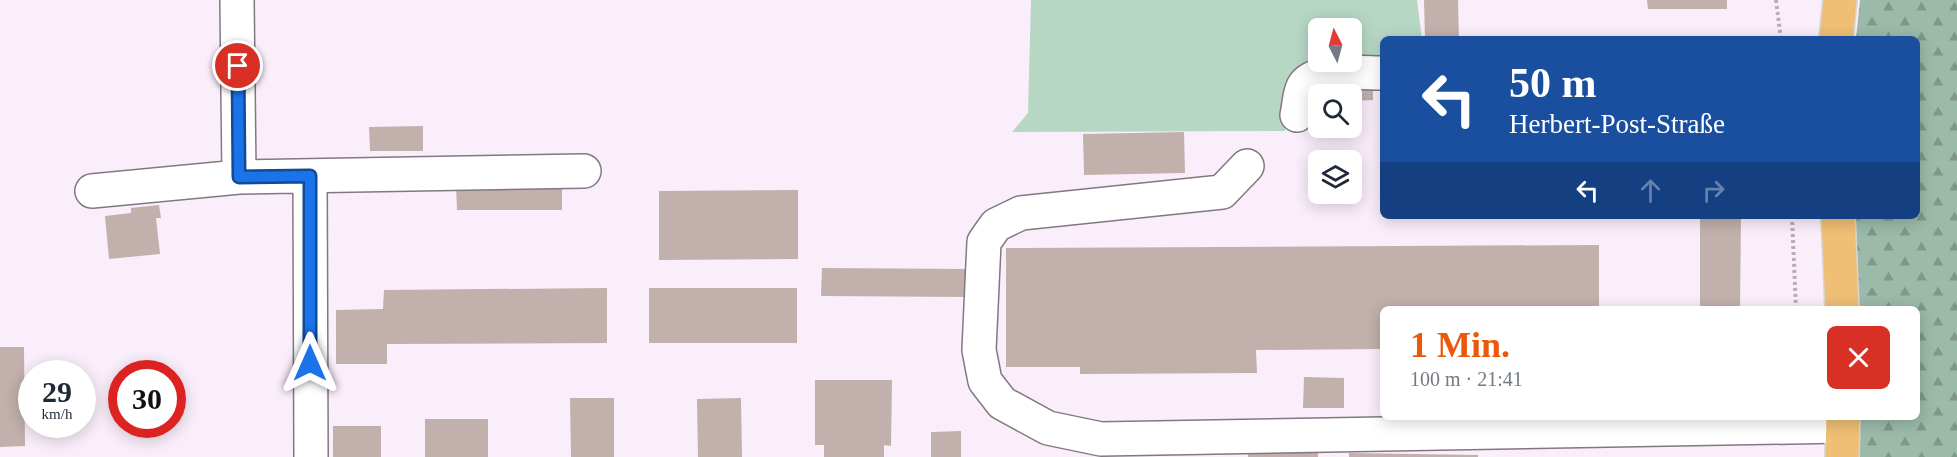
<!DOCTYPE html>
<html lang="de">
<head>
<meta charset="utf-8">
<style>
  body { margin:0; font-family:"Times New Roman",serif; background:#f6f6f7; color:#1f2937; height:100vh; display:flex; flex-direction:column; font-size:22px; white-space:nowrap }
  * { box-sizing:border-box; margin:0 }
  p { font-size:20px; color:#747a83 }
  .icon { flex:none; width:33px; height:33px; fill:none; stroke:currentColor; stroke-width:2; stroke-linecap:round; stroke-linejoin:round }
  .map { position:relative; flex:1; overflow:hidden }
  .details { position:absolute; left:1380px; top:306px; width:540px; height:114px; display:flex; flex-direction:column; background:#fff; border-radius:9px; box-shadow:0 3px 15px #0003 }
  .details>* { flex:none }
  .top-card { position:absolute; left:1380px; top:36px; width:540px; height:183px; border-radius:9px; box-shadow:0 3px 15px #0003; background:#1a4fa0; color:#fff; overflow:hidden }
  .needle { width:39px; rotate:354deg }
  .fabs { position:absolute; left:1308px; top:18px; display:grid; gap:12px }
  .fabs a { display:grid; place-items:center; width:54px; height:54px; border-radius:9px; background:#fff; box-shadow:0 3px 15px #0003; font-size:30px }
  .speed { position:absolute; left:18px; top:360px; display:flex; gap:12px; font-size:30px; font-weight:700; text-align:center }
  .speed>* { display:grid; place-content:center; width:78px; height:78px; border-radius:50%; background:#fff; box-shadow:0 3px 15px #0003; line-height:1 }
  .speed small { font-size:15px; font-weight:400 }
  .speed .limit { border:9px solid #d22; background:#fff; color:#111 }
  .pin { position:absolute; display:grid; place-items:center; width:51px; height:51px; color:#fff; margin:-26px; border:3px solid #fff; border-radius:50%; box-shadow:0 2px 6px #0007 }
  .me { position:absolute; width:66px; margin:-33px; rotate:0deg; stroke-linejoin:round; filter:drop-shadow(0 0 4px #0008) }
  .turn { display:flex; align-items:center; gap:21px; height:126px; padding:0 30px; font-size:27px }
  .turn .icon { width:78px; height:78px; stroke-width:2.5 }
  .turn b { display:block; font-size:42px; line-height:51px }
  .lanes { display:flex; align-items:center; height:57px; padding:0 30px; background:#0003; justify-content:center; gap:30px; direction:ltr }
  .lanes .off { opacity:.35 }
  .round { display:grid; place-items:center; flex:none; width:63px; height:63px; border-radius:9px; background:#f6f6f7 }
  .summary { display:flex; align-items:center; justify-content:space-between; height:102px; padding:0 30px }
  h1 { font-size:36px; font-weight:600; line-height:45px; color:#ea580c }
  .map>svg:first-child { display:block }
</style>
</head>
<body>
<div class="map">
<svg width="1957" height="457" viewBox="0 0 1957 457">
  <defs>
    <pattern id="forest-firs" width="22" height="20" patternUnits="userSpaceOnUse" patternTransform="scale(1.5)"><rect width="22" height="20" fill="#9bbaa9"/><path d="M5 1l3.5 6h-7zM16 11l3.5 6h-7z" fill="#7f988a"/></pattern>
  </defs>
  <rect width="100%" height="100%" fill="#faeefb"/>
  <path fill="#b7d7c5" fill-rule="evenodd" d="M1031,0H1417L1422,39H1383V65L1292,81L1285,131L1012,132L1028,113ZM1318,28H1352V62H1318Z"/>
  <path fill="url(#forest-firs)" d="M1860,0H1957V457H1855V417H1917V309H1852L1851,216H1917V39H1856Z"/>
  <path fill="#c1b0ab" d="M1424,0H1458L1459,39H1425Z
    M1647,0H1727V9H1648Z
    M1321,87H1373V100L1354,101V103H1352V94H1321Z
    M423,126V151H370L369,127Z
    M1184,132L1185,173L1084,175L1083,134Z
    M456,183H562V210H457Z
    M798,190V259L659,260V191Z
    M159,205L161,218H156L160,254L109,259L105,216L131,213V208Z
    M1700,216H1741L1740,309H1700Z
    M1599,245V309H1383V349L1256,350L1257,373L1080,374V367H1006V248Z
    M822,268L967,269V297L821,296Z
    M607,288V343L387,344V364H336V310L383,309L384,290Z
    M649,288H797V343H649Z
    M0,347H24L25,446L0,447Z
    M1304,377L1344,378V408H1303Z
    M815,380H892L891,446L884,445V457H824V445H815Z
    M570,398H614V457H571Z
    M741,398L742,457H698L697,399Z
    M425,419H488V457H425Z
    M333,426H381V457H333Z
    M961,431V457H931V432Z
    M1248,453H1318V457H1248Z
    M1349,453L1478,455V457H1349Z"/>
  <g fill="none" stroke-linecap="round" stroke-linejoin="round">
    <defs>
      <path id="minor" d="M237,0L239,177L584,171
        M1297,115C1299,107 1299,95 1303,87C1313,67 1364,73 1383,73
        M1247,166L1222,192L1021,213L996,225L984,242L979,350L985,381L1002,403L1048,428L1101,439L1843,426
        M310,176L311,457
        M92,191L239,177"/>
      <path id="major" d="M1836,39L1840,0
        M1838,216L1842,309
        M1842,457L1843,417"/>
    </defs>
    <use href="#minor" stroke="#827782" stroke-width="36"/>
    <use href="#major" stroke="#d7d6d7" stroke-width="36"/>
    <path stroke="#b7aeb8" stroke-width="4" stroke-dasharray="3 3" stroke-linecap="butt" d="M1776,0L1781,39
      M1792,216L1796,309"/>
    <use href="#minor" stroke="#fff" stroke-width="33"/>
    <use href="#major" stroke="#eebf74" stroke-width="33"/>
  </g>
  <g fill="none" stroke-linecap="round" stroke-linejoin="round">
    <defs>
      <path id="route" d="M238,66L239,177L310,176V363"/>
    </defs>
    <use href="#route" stroke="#114b97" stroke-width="15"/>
    <use href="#route" stroke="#1a73e8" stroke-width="10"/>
  </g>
</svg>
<div class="fabs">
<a><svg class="needle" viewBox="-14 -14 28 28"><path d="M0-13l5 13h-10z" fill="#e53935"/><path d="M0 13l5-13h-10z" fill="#747a83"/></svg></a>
<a><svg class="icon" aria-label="search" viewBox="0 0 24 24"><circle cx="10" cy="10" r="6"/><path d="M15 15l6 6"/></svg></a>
<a><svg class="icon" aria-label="layers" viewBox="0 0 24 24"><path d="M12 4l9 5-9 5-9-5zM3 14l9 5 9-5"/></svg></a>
</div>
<div class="speed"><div>29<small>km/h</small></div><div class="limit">30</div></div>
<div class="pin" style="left:238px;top:66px;background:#d93025"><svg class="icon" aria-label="arrive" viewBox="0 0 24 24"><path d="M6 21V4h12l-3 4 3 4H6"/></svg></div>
<svg class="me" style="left:310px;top:363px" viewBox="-20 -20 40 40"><path d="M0-17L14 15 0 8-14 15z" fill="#1a73e8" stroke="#fff" stroke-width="4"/></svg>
<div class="top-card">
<div class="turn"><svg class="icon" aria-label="left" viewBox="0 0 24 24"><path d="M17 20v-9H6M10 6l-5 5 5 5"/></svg><div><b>50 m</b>Herbert-Post-Straße</div></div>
<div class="lanes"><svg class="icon" aria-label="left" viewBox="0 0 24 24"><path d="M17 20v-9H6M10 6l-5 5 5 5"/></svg><svg class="icon off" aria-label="ahead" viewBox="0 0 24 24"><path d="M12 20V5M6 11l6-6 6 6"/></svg><svg class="icon off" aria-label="right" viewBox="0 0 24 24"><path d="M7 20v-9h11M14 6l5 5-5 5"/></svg></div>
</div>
<section class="details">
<div class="summary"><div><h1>1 Min.</h1><p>100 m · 21:41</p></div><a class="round" style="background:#d93025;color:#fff"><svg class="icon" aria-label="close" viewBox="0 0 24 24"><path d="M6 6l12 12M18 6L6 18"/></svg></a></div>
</section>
</div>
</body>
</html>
